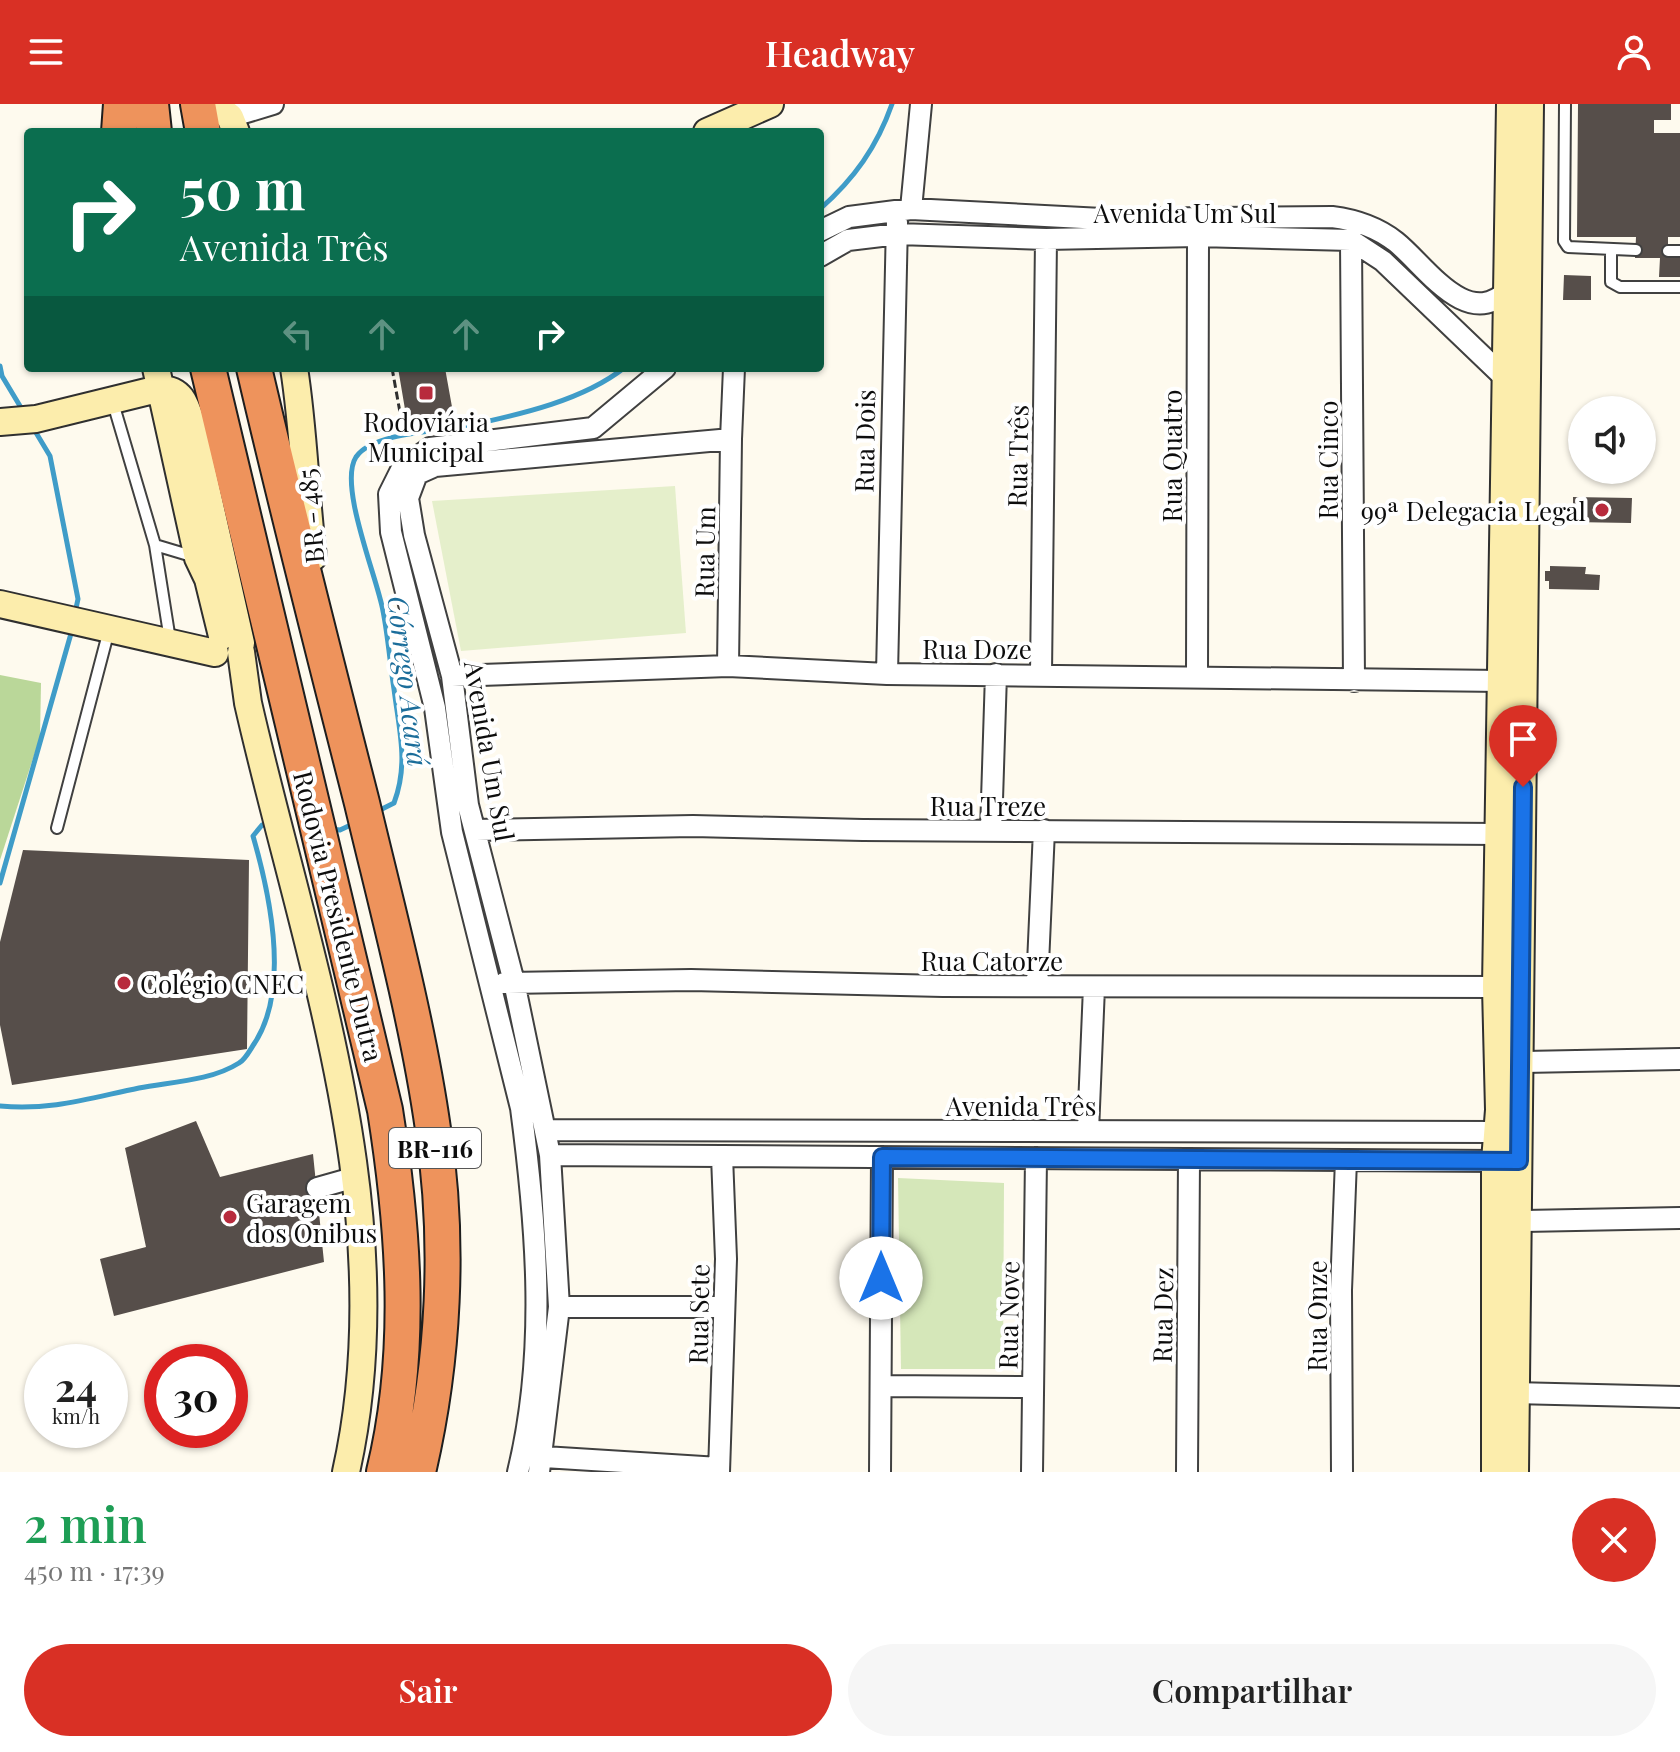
<!DOCTYPE html>
<html lang="pt">
<head>
<meta charset="utf-8">
<style>
  body { margin:0; font-family:"Playfair Display",serif; background:#f6f6f6; color:#222; height:100vh; display:flex; flex-direction:column; font-size:30px; white-space:nowrap }
  * { box-sizing:border-box; margin:0 }
  p { font-size:26px; color:#767676 }
  .icon { flex:none; width:44px; height:44px; fill:none; stroke:currentColor; stroke-width:2; stroke-linecap:round; stroke-linejoin:round }
  .map { position:relative; height:1368px; overflow:hidden }
  .details { display:flex; flex-direction:column; background:#fff; flex:1 }
  .details>* { flex:none }
  .guide { position:absolute; left:24px; top:24px; width:800px; height:244px; border-radius:8px; box-shadow:0 2px 6px #0004; background:#0b6e4f; color:#fff; overflow:hidden }
  .fabs { position:absolute; left:1568px; top:292px; display:grid; gap:16px }
  .fabs a { display:grid; place-items:center; width:88px; height:88px; border-radius:50%; background:#fff; box-shadow:0 2px 6px #0004; font-size:40px }
  .speed { position:absolute; left:24px; top:1240px; display:flex; gap:16px; font-size:40px; font-weight:700; text-align:center }
  .speed>* { display:grid; place-content:center; width:104px; height:104px; border-radius:50%; background:#fff; box-shadow:0 2px 6px #0004; line-height:1 }
  .speed small { font-size:20px; font-weight:400 }
  .speed .limit { border:12px solid #d22; background:#fff; color:#111 }
  .pin { position:absolute; display:grid; place-items:center; width:68px; height:68px; color:#fff; margin:-82px -34px; border-radius:50% 50% 50% 0; rotate:-45deg; box-shadow:0 0 8px #0007 }
  .pin .icon { rotate:45deg }
  .me { position:absolute; width:88px; margin:-44px; rotate:0deg; stroke-linejoin:round; filter:drop-shadow(0 0 6px #0008) }
  .turn { display:flex; align-items:center; gap:28px; height:168px; padding:0 24px; font-size:36px }
  .turn .icon { width:104px; height:104px; stroke-width:2.5 }
  .turn b { display:block; font-size:56px; line-height:68px }
  .lanes { display:flex; align-items:center; height:76px; padding:0 24px; background:#0003; justify-content:center; gap:40px; direction:ltr }
  .lanes .off { opacity:.35 }
  .round { display:grid; place-items:center; flex:none; width:84px; height:84px; border-radius:42px; background:#f6f6f6 }
  .summary { display:flex; align-items:center; justify-content:space-between; height:136px; padding:0 24px }
  h1 { font-size:48px; font-weight:600; line-height:60px; color:#1e9e55 }
  .action { display:flex; gap:16px; margin-top:auto; padding:16px 24px }
  .action a { flex:1; height:92px; border-radius:48px; background:#d93025; color:#fff; font-size:32px; font-weight:600; line-height:92px; text-align:center }
  .action a+a { background:#f6f6f6; color:#222 }
  header { display:flex; justify-content:space-between; align-items:center; height:104px; padding:0 24px; background:#d93025; color:#fff; font-size:36px; font-weight:600 }
  .map>svg:first-child { display:block }
</style>
</head>
<body>
<header><svg class="icon" aria-label="menu" viewBox="0 0 24 24"><path d="M4 6h16M4 12h16M4 18h16"/></svg>Headway<svg class="icon" aria-label="person" viewBox="0 0 24 24"><circle cx="12" cy="8" r="4"/><path d="M4 21q1-7 8-7t8 7"/></svg></header>
<div class="map">
<svg width="1680" height="1368" viewBox="0 0 1680 1368">
  <rect width="100%" height="100%" fill="#fefaee"/>
  <path fill="#d5e7b9" d="M898,1074L1004,1079L1003,1265H901Z"/>
  <path fill="#bad799" d="M0,571L41,579L40,633L0,756Z"/>
  <path fill="#e5efcb" d="M675,382L686,529L461,547L432,397Z"/>
  <g fill="none" stroke-linecap="round" stroke-linejoin="round">
    <path stroke="#3f9cc8" stroke-width="5" d="M820,105C854,75 877,43 892,0
      M0,262L2,272L23,307
      M32,322L50,352L78,495L75,509
      M378,707L394,699C409,659 399,626 394,585C390,559 388,532 383,507C377,473 338,381 356,353C373,328 442,327 471,321C522,310 583,296 624,264
      M331,725L340,726L355,719
      M0,779L72,526
      M0,1002C50,1007 90,994 139,984C170,978 211,977 239,959C245,956 250,946 254,940C291,885 270,791 253,732L262,721L269,722"/>
  </g>
  <path fill="#564e4a" d="M1578,0H1671V16H1654V29H1680V133H1668V149L1680,150V173H1659L1660,154H1635L1636,133H1577Z
    M1564,171L1591,172V196H1563Z
    M398,264H445L454,314L408,323Z
    M1573,393L1632,394L1631,419L1573,418Z
    M1550,462L1586,463L1585,470L1600,471L1599,486L1549,485V477H1545V467H1550Z
    M23,746L249,756L247,945L12,981L0,921V838Z
    M196,1017L220,1073L313,1050L324,1158L114,1212L100,1155L146,1143L125,1044Z"/>
  <g fill="none" stroke-linecap="round" stroke-linejoin="round">
    <defs>
      <path id="lane" d="M1565,0L1564,137L1568,143L1636,146
        M1611,146V178L1620,183H1680
        M1668,147H1680
        M113,299L155,441L170,536
        M155,441L195,453
        M57,724L109,526"/>
      <path id="street" d="M231,0L230,13L273,0
        M911,105L921,0
        M820,127L849,113L911,105L1102,115L1332,113C1356,116 1377,123 1396,138C1426,162 1466,226 1507,187
        M1351,136L1354,577
        M820,152L848,136L898,130L1046,135L1198,132L1351,136L1383,157L1503,272
        M728,562L731,335
        M887,570L897,118
        M1041,570L1046,135
        M452,572L728,562L887,570L1502,577
        M1197,573L1198,132
        M476,726L693,722L863,726L1500,730
        M991,727L996,570
        M504,879L691,876L943,882L1496,883
        M1037,882L1044,726
        M1520,958L1680,955
        M546,1026L1496,1028
        M1088,1027L1094,883
        M550,1051L1495,1057
        M317,1084L356,1073
        M1519,1117L1680,1114
        M559,1203H723
        M881,1282L1032,1283
        M1516,1289L1680,1293
        M544,1353L719,1364
        M518,1368C547,1249 537,1125 521,1004L452,728L435,604L391,428L389,390L402,364L430,344L593,324L665,264
        M539,1368L559,1203L550,1051L514,878L468,701L452,572L414,431L408,394L417,370L435,362L731,335L734,264
        M719,1368L726,1155L722,1052
        M880,1368L882,1053
        M1032,1368L1036,1054
        M1187,1368L1189,1055
        M1342,1368L1341,1186L1346,1056"/>
      <path id="secondary" d="M214,0L230,13L236,28
        M707,28L770,0
        M156,264L198,454L208,475L222,532
        M294,264C304,327 305,390 313,453
        M0,318L36,315L158,285C182,284 186,301 192,321L241,539
        M0,500L215,549
        M241,548L248,599C305,849 404,1109 346,1368
        M1495,1368V1057L1499,1006L1496,883L1510,0
        M1515,1368L1530,0"/>
      <path id="highway" d="M151,0L154,28
        M198,0L203,28
        M119,28L121,0
        M208,264L385,1006C404,1126 413,1249 384,1368
        M254,264C288,410 325,554 362,699C387,804 418,919 433,1025C450,1138 444,1257 418,1368"/>
    </defs>
    <use href="#lane" stroke="#404040" stroke-width="14"/>
    <use href="#street" stroke="#404040" stroke-width="24"/>
    <use href="#secondary" stroke="#2f2f2f" stroke-width="30"/>
    <use href="#highway" stroke="#1e1e1e" stroke-width="38"/>
    <path stroke="#2f2f2f" stroke-width="3" stroke-dasharray="8 4" stroke-linecap="butt" d="M392,264L403,325L437,321L439,326"/>
    <use href="#lane" stroke="#fff" stroke-width="10"/>
    <use href="#street" stroke="#fff" stroke-width="20"/>
    <use href="#secondary" stroke="#fcedac" stroke-width="26"/>
    <use href="#highway" stroke="#ee935c" stroke-width="34"/>
  </g>
  <g fill="none" stroke-linecap="round" stroke-linejoin="round">
    <defs>
      <path id="route" d="M881,1174L882,1053L1519,1057L1523,683"/>
    </defs>
    <use href="#route" stroke="#114b97" stroke-width="20"/>
    <use href="#route" stroke="#1a73e8" stroke-width="14"/>
  </g>
  <g fill="#b82b3d" stroke="#fff" stroke-width="3">
    <rect x="418" y="281" width="16" height="16" rx="4"/>
    <circle cx="1602" cy="406" r="8"/>
    <circle cx="124" cy="879" r="8"/>
    <circle cx="230" cy="1113" r="8"/>
  </g>
  <g text-anchor="middle" dominant-baseline="central" stroke-width="8" stroke-linejoin="round" paint-order="stroke">
    <rect fill="#fff" stroke="#565656" stroke-width="2" x="389" y="1024" width="92" height="40" rx="6"/>
    <g font-size="24" font-weight="bold" fill="#0d0d0d">
      <text x="435" y="1044">BR-116</text>
    </g>
    <g font-size="26" fill="#0d0d0d" stroke="#fff">
      <text x="1185" y="108">Avenida Um Sul</text>
      <text transform="translate(864 337) rotate(-89)">Rua Dois</text>
      <text transform="translate(1017 352) rotate(-89)">Rua Três</text>
      <text transform="translate(1171 352) rotate(-90)">Rua Quatro</text>
      <text transform="translate(1327 356) rotate(-90)">Rua Cinco</text>
      <text transform="translate(310 412) rotate(-95)">BR - 485</text>
      <text transform="translate(704 448) rotate(-89)">Rua Um</text>
      <text x="977" y="544">Rua Doze</text>
      <text transform="translate(490 647) rotate(80)">Avenida Um Sul</text>
      <text x="988" y="701">Rua Treze</text>
      <text transform="translate(339 812) rotate(76)">Rodovia Presidente Dutra</text>
      <text x="992" y="856">Rua Catorze</text>
      <text x="1021" y="1001">Avenida Três</text>
      <text transform="translate(698 1210) rotate(-89)">Rua Sete</text>
      <text transform="translate(1008 1211) rotate(-89)">Rua Nove</text>
      <text transform="translate(1162 1211) rotate(-89)">Rua Dez</text>
      <text transform="translate(1316 1212) rotate(-90)">Rua Onze</text>
    </g>
    <g font-size="26" fill="#0d0d0d" stroke="#fff" text-anchor="start">
      <text x="426" y="317" text-anchor="middle">Rodoviária<tspan x="426" dy="30">Municipal</tspan></text>
      <text x="1586" y="406" text-anchor="end">99ª Delegacia Legal</text>
      <text x="140" y="879">Colégio CNEC</text>
      <text x="246" y="1098">Garagem<tspan x="246" dy="30">dos Onibus</tspan></text>
    </g>
    <g font-size="28" font-style="italic" fill="#1b6d9a" stroke="#fff">
      <text transform="translate(409 577) rotate(83)">Córrego Acará</text>
    </g>
  </g>
</svg>
<div class="fabs">
<a><svg class="icon" aria-label="sound" viewBox="0 0 24 24"><path d="M4 9h4l5-4v14l-5-4H4zM17 9q2 3 0 6"/></svg></a>
</div>
<div class="speed"><div>24<small>km/h</small></div><div class="limit">30</div></div>
<div class="pin" style="left:1523px;top:683px;background:#d93025"><svg class="icon" aria-label="arrive" viewBox="0 0 24 24"><path d="M6 21V4h12l-3 4 3 4H6"/></svg></div>
<svg class="me" style="left:881px;top:1174px" viewBox="-20 -20 40 40"><circle r="19" fill="#fff"/><path d="M0-13L10 11 0 6-10 11z" fill="#1a73e8"/></svg>
<div class="guide">
<div class="turn"><svg class="icon" aria-label="right" viewBox="0 0 24 24"><path d="M7 20v-9h11M14 6l5 5-5 5"/></svg><div><b>50 m</b>Avenida Três</div></div>
<div class="lanes"><svg class="icon off" aria-label="left" viewBox="0 0 24 24"><path d="M17 20v-9H6M10 6l-5 5 5 5"/></svg><svg class="icon off" aria-label="ahead" viewBox="0 0 24 24"><path d="M12 20V5M6 11l6-6 6 6"/></svg><svg class="icon off" aria-label="ahead" viewBox="0 0 24 24"><path d="M12 20V5M6 11l6-6 6 6"/></svg><svg class="icon" aria-label="right" viewBox="0 0 24 24"><path d="M7 20v-9h11M14 6l5 5-5 5"/></svg></div>
</div>
</div>
<section class="details">
<div class="summary"><div><h1>2 min</h1><p>450 m · 17:39</p></div><a class="round" style="background:#d93025;color:#fff"><svg class="icon" aria-label="close" viewBox="0 0 24 24"><path d="M6 6l12 12M18 6L6 18"/></svg></a></div>
<div class="action"><a>Sair</a><a>Compartilhar</a></div>
</section>
</body>
</html>
